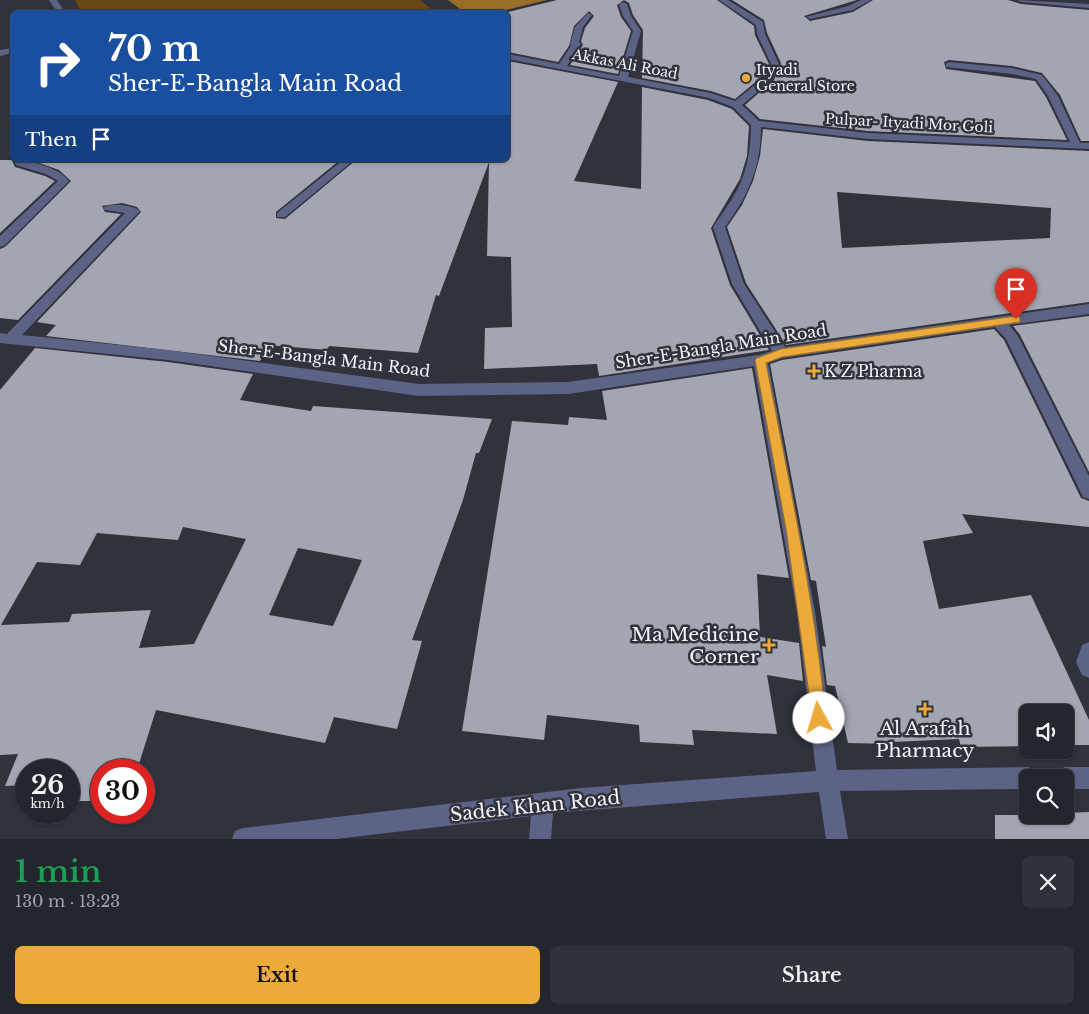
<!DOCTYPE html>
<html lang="en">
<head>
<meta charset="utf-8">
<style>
  body { margin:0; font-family:"Libre Baskerville",serif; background:#303239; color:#f1f3f6; height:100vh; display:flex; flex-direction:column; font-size:19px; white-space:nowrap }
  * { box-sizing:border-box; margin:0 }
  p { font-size:16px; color:#a3a5aa }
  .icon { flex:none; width:28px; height:28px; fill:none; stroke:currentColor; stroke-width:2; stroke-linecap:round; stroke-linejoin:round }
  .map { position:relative; height:839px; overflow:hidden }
  .details { display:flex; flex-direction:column; background:#24262d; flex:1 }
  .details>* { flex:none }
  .hud { position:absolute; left:10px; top:10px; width:500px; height:152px; border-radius:8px; box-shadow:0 1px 4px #0004,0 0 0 1px #414349; background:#1a4fa0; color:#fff; overflow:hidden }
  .controls { position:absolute; left:1019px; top:704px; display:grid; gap:10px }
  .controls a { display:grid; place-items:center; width:55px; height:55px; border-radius:8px; background:#24262d; box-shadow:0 1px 4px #0004,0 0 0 1px #414349; font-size:25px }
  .speed { position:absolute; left:15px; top:759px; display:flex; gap:10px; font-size:25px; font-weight:700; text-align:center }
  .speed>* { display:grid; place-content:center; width:65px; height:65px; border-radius:50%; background:#24262d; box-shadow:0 1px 4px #0004,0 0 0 1px #414349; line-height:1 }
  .speed small { font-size:12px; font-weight:400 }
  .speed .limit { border:8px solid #d22; background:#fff; color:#111 }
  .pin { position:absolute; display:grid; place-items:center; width:42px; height:42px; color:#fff; margin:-51px -21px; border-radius:50% 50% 50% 0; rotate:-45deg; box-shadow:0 0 5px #0007 }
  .pin .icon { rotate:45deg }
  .me { position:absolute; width:55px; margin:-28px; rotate:354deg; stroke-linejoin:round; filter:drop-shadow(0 0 4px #0008) }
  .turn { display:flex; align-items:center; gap:18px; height:105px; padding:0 15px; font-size:22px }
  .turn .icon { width:65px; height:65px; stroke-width:2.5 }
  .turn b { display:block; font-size:35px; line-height:42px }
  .then { display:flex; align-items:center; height:48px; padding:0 15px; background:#0003; gap:10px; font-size:19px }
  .round { display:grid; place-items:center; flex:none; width:52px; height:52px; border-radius:8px; background:#303239 }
  .headline { display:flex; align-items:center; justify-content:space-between; height:85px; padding:0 15px }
  h1 { font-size:30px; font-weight:600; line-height:38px; color:#1e9e55 }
  .cta { display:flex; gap:10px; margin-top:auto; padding:10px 15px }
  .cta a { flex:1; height:58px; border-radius:8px; background:#ebaa39; color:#111; font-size:20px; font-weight:600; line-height:58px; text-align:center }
  .cta a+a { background:#303239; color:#f1f3f6 }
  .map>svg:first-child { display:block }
</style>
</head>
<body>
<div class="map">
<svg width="1089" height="839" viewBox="0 0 1089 839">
  <rect width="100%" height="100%" fill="#30323c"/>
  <path fill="#684913" d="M75,0H420L435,12H81Z"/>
  <path fill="#986f29" d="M448,0H547L498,12H464Z"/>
  <path fill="#a3a5b1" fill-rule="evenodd" d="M557,0H717L754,26L755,35L769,64L764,75L735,99L711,91L642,78L643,30L633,15L629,3L624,0L617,5L621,17L631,31L618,74L570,65L583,45L581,41L585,28L594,16L589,11L574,26L569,46L558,62L508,52V12Z
    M732,0H857L804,16L810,21L853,12L873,0H1008L1021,4L1089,10V141H1081L1060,95L1042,73L1012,66L949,60L944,62L946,69L1035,81L1046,97L1067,140L868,131L760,119L745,105L774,80L781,63L767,33L764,20Z
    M508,61L618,82L574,181L641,189L642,87L708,100L732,109L749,126L747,156L740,179L711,228L730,285L769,350L599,376L597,364L484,369L485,328L512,327L511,257L487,256L489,162L439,296L436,295L418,353L329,346L327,350L268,345L260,361L46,336L56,325L37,322L141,212L137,207L122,203L102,206L105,212L121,214L18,320L0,318V249L5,247L71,181L59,170L31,160H340L276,212V218L285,219L356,160H508Z
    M763,129L868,141L1089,151V302L786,345L746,283L727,227L742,205L753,181L760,156ZM837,192L1051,208L1050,238L842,248Z
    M0,160H12L15,167L45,176L55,181L0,233Z
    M1089,316V472L1020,335L1013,326Z
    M994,329L1004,340L1081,498L1089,501V527L962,514L973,533L923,541L939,609L1031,595L1089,720V745H1065V712H1028V746L961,747L959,739L892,742L893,744L848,743L835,686L827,685L822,646L826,647L816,581L811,580L770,364L782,360Z
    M35,348L168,362L253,374L240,400L311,411L313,406L492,419L479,453H476L463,500L412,640L422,641L397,729L334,717L325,743L156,710L137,770H101V801H69V770H26V785L5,786L18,754L0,755V390ZM183,527L246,539L194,644L139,648L151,610L72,614L69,622L1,625L37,562L80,565L97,533L178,540ZM298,548L362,560L333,626L269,615Z
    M752,368L789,578L757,574L760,637L799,643L803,681L767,675L777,734L692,730L694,745L640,742L639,725L547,715L544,740L462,731L512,421L568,425L569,417L607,420L602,391Z
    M1089,812V839H995V815H1065V813Z"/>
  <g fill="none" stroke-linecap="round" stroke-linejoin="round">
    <path fill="#5d6386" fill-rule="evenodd" d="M49,0H57L65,12H57Z
      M719,0H728L763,22L765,34L779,64L773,79L742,105L759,121L868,133L1070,142L1048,96L1036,79L1012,74L946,67V63L949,62L1012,68L1042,75L1058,96L1080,143H1089V149L868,139L761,127C761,167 748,196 725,227L744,284L785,347L1089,304V314L1009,325L1018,336L1089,476V499L1083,497L1006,339L995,327L782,358L768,363L815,612L837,770L1028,767L1036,770L1038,778H1028V789L840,791L848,839H826L819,792L553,813L551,839H529L531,816L336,839H232L235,831L243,828L581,788L816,771L797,612L754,366L568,394L419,396L168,360L0,343V333L7,334L125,213L105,210L103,208C110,202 133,205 140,211L22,335L168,350L419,384L568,382L759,355L772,351L732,284L713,227C740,189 750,173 751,125L733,107L709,98L508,59V54L559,64L571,46L570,44L575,27L588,13L592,15L583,27L579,42L581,44L567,66L619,76L633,31L623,16L619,4L623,2L627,4L631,16L641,31L628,77L711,93L735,101L766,76L771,64L757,34L756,25Z
      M861,0H871L853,10L810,19L806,17L848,6Z
      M1017,0L1089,4V8L1021,2Z
      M12,48V53L0,56V50Z
      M14,160C30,160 58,167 69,181L4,246L0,247V236L58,181L46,174L16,165Z
      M343,160H354L285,217H277V213Z
      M1089,642V678L1082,675L1076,662L1082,645Z
      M1065,767H1089V789H1065V778H1055L1057,770Z"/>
  </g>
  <path fill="#ebaa39" stroke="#996e25" d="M1016,316L1020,317V322L782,357L766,363C789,481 814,598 826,718L824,723L819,726L813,723L786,529L755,360L757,358L781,349Z"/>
  <g fill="#ebaa39" stroke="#30323c" stroke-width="2">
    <circle cx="746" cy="78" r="5"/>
    <path d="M811.5 363.5h5v5h5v5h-5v5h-5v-5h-5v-5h5z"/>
    <path d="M766.5 637.5h5v5h5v5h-5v5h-5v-5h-5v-5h5z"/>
    <path d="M922.5 701.5h5v5h5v5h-5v5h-5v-5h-5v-5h5z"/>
  </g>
  <g text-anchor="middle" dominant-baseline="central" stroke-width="5" stroke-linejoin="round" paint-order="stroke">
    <g font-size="14" fill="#f2f4fa" stroke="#30323c">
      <text transform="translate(625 64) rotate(11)">Akkas Ali Road</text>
      <text transform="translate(909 123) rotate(3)">Pulpar- Ityadi Mor Goli</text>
    </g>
    <g font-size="14" fill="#f2f4fa" stroke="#30323c" text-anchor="start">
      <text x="756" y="70">Ityadi<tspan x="756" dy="16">General Store</tspan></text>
    </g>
    <g font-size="16" fill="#f2f4fa" stroke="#30323c">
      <text transform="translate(721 346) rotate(-9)">Sher-E-Bangla Main Road</text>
      <text transform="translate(324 358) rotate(7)">Sher-E-Bangla Main Road</text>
    </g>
    <g font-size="16" fill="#f2f4fa" stroke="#30323c" text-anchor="start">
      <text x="824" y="371">K Z Pharma</text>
    </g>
    <g font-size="19" fill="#f2f4fa" stroke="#30323c" text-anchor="end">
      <text x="759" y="634">Ma Medicine<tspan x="759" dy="22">Corner</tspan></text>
      <text x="925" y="728" text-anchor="middle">Al Arafah<tspan x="925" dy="22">Pharmacy</tspan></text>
    </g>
    <g font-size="19" fill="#f2f4fa" stroke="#30323c">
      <text transform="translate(535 806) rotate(-6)">Sadek Khan Road</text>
    </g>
  </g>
</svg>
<div class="controls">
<a><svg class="icon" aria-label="sound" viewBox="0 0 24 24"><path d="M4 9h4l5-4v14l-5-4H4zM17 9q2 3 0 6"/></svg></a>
<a><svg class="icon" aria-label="search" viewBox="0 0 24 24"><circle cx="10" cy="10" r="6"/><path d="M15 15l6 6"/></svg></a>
</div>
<div class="speed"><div>26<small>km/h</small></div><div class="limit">30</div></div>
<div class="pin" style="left:1016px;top:319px;background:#d93025"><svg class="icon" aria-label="arrive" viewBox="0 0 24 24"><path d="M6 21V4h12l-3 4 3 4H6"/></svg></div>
<svg class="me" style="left:819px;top:718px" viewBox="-20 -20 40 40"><circle r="19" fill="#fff"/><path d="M0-13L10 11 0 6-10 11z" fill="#ebaa39"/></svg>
<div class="hud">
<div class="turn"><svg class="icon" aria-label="right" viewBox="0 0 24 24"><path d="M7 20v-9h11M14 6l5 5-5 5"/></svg><div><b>70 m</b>Sher-E-Bangla Main Road</div></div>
<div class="then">Then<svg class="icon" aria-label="arrive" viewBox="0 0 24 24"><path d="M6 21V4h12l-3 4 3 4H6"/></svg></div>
</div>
</div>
<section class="details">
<div class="headline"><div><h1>1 min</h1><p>130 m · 13:23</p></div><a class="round"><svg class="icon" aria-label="close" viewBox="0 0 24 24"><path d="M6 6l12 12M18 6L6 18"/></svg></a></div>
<div class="cta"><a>Exit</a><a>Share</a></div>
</section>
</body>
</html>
